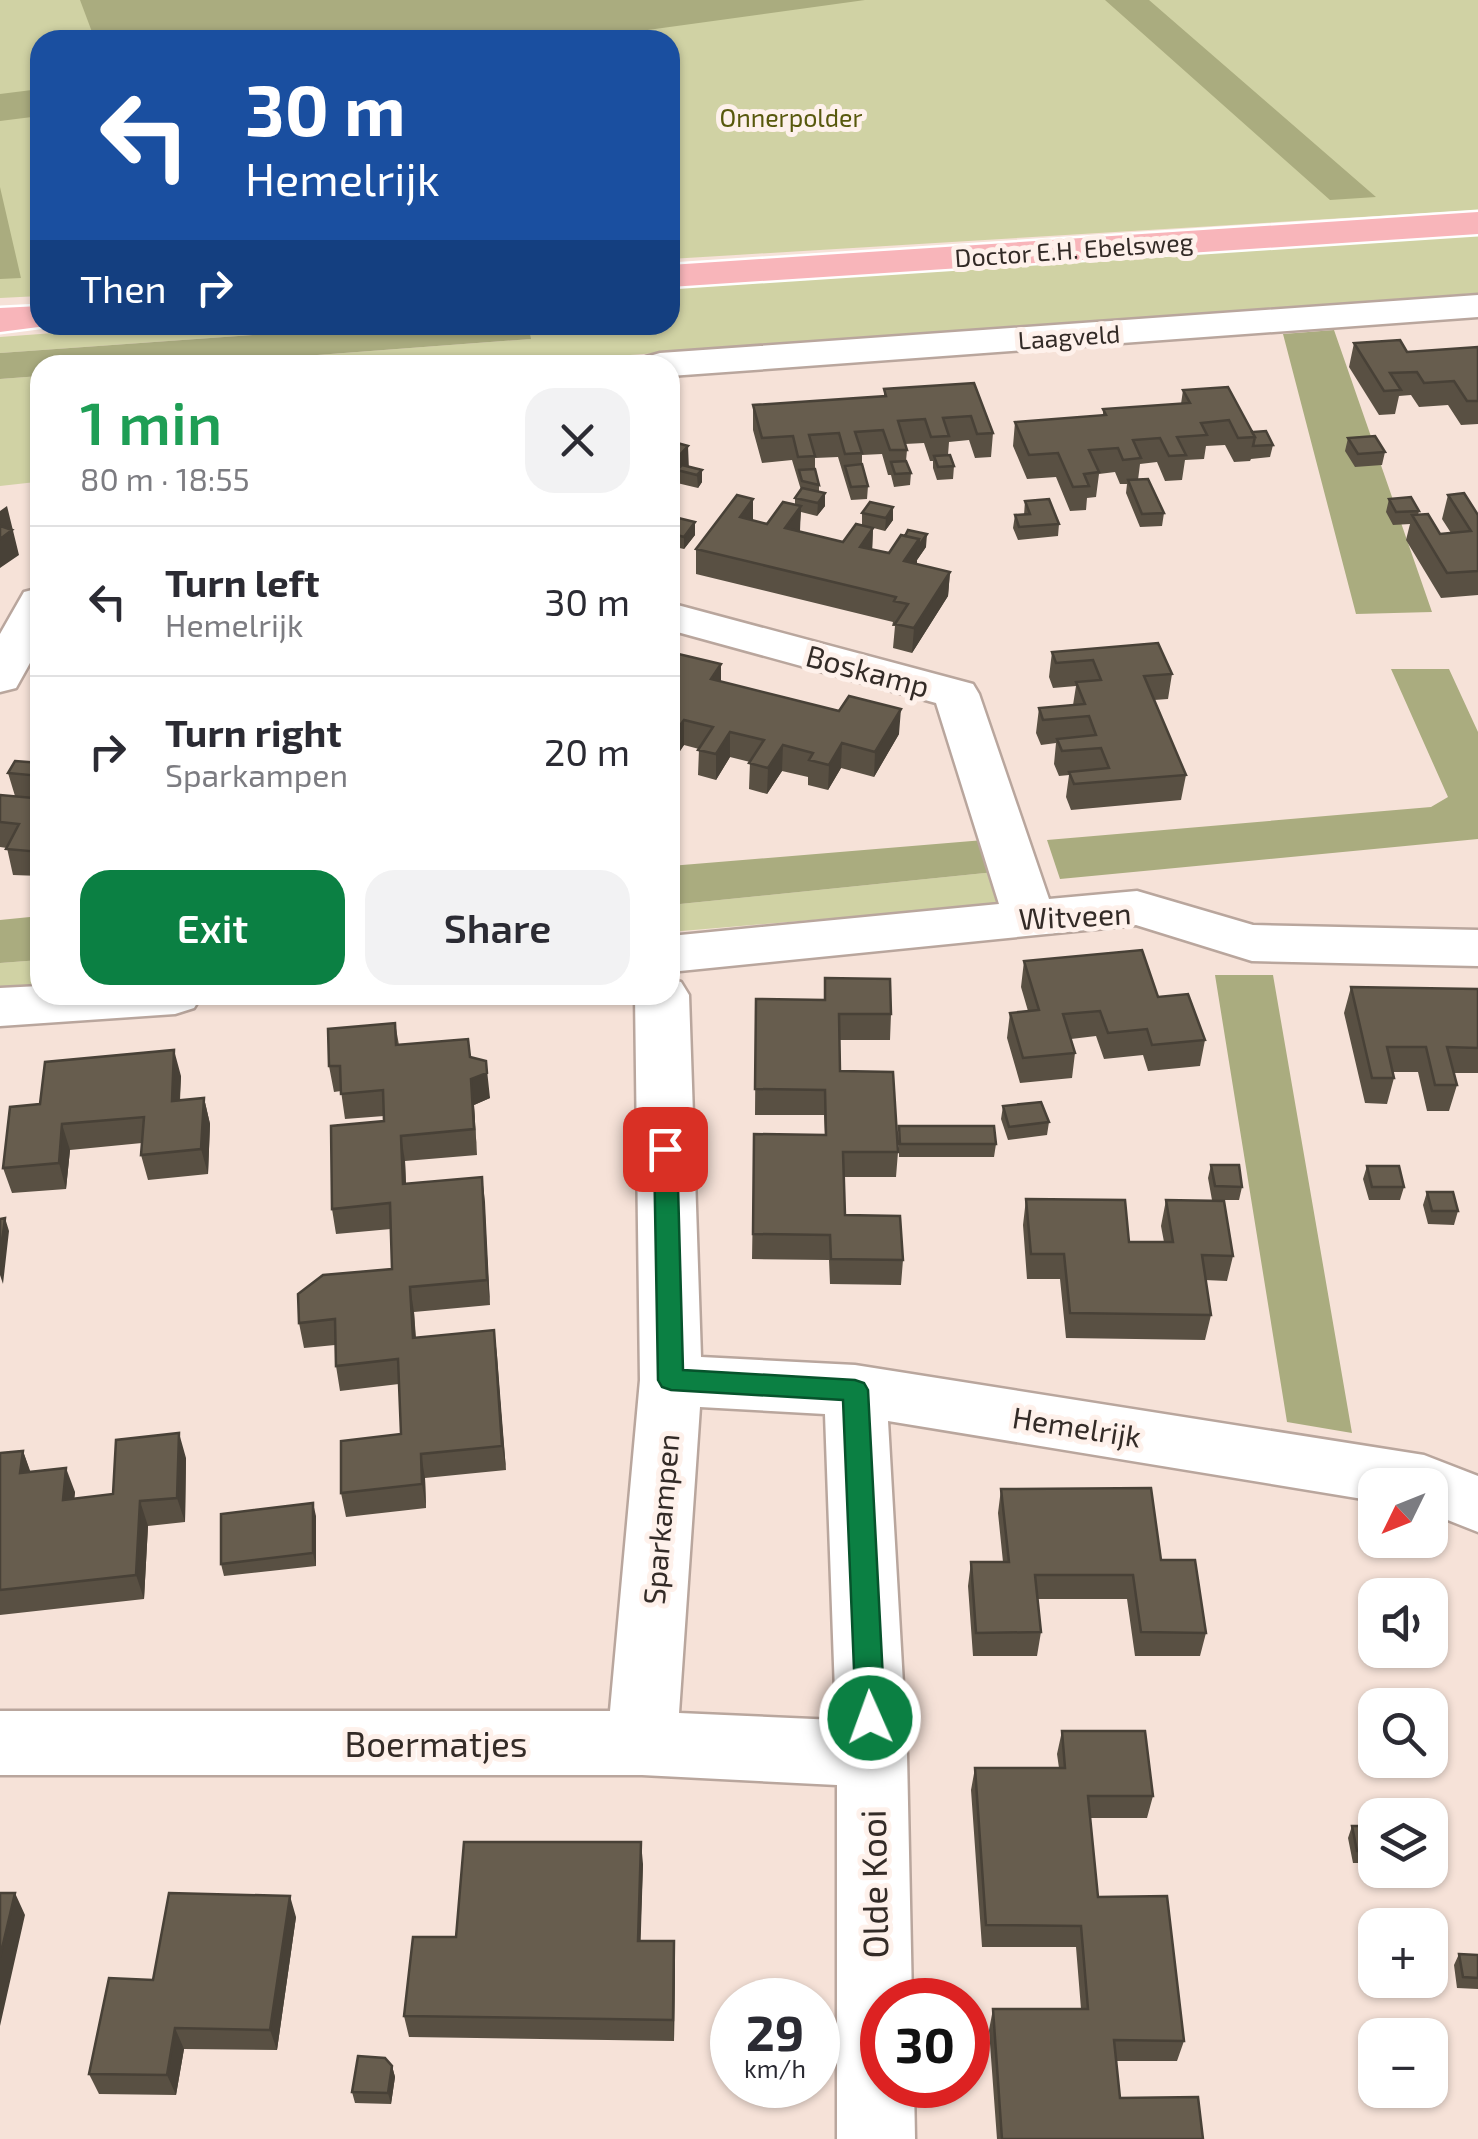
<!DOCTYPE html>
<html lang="en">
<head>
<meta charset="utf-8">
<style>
  body { margin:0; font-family:"Exo 2",sans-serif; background:#f2f2f3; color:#2b2b33; height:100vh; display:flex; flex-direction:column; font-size:38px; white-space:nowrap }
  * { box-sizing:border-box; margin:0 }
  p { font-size:32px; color:#7c7c81 }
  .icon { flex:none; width:55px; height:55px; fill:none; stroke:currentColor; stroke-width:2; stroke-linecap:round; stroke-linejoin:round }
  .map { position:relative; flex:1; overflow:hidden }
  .panel { position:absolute; left:30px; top:355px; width:650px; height:650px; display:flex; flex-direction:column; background:#fff; border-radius:30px; box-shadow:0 2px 8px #0004 }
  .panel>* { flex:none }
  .guide { position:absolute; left:30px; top:30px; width:650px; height:305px; border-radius:30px; box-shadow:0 2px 8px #0004; background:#1a4fa0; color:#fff; overflow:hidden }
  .needle { width:65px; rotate:227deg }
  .controls { position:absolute; left:1358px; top:1468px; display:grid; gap:20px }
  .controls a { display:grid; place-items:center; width:90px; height:90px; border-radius:20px; background:#fff; box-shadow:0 2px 8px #0004; font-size:50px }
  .speed { position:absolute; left:710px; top:1978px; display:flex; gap:20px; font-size:50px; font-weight:700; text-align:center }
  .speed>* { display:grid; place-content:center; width:130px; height:130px; border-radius:50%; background:#fff; box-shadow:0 2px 8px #0004; line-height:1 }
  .speed small { font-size:25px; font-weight:400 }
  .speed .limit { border:15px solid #d22; background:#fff; color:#111 }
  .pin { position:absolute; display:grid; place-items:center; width:85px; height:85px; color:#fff; margin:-42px; border-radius:20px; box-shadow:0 5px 15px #0006 }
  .me { position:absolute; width:110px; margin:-55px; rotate:358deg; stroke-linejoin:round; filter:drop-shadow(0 0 8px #0008) }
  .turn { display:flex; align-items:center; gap:35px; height:210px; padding:0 50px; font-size:45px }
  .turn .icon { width:130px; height:130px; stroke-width:2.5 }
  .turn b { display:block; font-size:70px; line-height:85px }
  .then { display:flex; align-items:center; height:95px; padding:0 50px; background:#0003; gap:20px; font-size:38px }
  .round { display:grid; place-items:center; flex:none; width:105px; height:105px; border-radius:30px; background:#f2f2f3 }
  .head { display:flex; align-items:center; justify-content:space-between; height:170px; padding:0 50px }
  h1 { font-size:60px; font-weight:600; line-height:75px; color:#1e9e55 }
  .primary-button { display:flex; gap:20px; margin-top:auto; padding:20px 50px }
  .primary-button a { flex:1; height:115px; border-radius:30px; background:#0b8043; color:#fff; font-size:40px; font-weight:600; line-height:115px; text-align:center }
  .primary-button a+a { background:#f2f2f3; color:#2b2b33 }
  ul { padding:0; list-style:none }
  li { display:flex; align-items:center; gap:30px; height:150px; padding:0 50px; border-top:2px solid #e1e1e2 }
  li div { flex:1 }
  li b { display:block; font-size:38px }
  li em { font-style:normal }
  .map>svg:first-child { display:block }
</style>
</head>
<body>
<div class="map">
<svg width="1478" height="2139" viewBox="0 0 1478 2139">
  <rect width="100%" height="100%" fill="#f6e2d8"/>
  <path fill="#d0d2a4" d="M0,0H1478V210L670,259V40H40V296L0,298Z
    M1478,235V293L575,359L558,365H183L530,339L528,325H670V288Z
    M161,325H393L0,353V337Z
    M40,376V473L36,482L0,486V379Z
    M995,872L1003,904L670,932V905Z
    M40,960V989L0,993V963Z"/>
  <path fill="#aaac7f" d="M80,0H865L575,40H95Z
    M1105,0H1149L1376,197L1330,200Z
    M40,89V116L0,121V94Z
    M0,187L21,278L0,279Z
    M393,325H528L531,339L183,365H40V376L0,379V353Z
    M1334,330L1432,612L1356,614L1283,334Z
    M1391,669H1449L1478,732V839L1060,879L1047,840L1431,807L1448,797Z
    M984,840L995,872L670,905V866Z
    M40,916V960L0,963V920Z
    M1215,975H1273L1352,1433L1287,1422Z"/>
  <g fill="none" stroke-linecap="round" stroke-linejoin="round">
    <defs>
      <path id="minor" d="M1478,295V317L670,376V365H640L646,357L660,353Z
        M40,588V645L16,688L0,692V634L24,592Z
        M670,603L973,684L979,694L1049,899L1137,891L1253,925L1478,930V966L1252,961L1136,925L670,972V936L999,904L936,703L670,630Z
        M670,979L681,982L689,995L701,1357L855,1365L1424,1455L1478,1476V1532L1430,1513V1485H1375V1501L888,1421L907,1754L912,2000H882V2085H914L915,2139H837V1785L642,1775H0V1711H610L640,1380L635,995H670ZM700,1407L825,1414L836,1720L679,1713Z
        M40,986V995H202L194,1008L175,1014L0,1026V988Z"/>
      <path id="major" d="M1478,212V234L670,287V265Z
        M40,306V325H54L0,332V308Z"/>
    </defs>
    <use href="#minor" stroke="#b9a69d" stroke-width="5"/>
    <use href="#major" stroke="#fff" stroke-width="5"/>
    <use href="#minor" fill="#fff" fill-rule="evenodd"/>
    <use href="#major" fill="#f8b5ba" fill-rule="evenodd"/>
  </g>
  <path fill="#595043" d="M1354,343L1407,352L1478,347V424L1461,425L1448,405L1419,407L1411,395L1399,396L1395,414L1379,415L1349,367Z
    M974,383L993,433L991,457L975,458L969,440L949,442L948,455L954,466L953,479L937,480L933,468V461H930L924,443L905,444L907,450L906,461L911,473L910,485L894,487L891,475H888L882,454L862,455V464L868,486L867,499L851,500L838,457L815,458V469L819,485V492L825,506L817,516L801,512L799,532L843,542L873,528L872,550L889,553L926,547L917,560V564L950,572L948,596L912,653L893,648L895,626H892L893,622L696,574V549L753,499V521L767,524L795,505V498L801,490L792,460L762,463L753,430V405L884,396V389Z
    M1183,390L1273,445L1270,457L1251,459L1250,461L1234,462L1225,445L1206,446L1204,459L1185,460L1182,480L1165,481L1157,462L1140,464L1138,480L1164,513L1162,526L1140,527L1126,493L1127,484H1120L1115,472L1099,474L1096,497L1087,498L1086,510L1070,511L1056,477L1027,479L1013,446L1015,422L1103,415V409L1181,404Z
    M670,423L672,441L688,466L702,470V482L698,488L677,483L675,486L670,484Z
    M1348,438L1385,452L1382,465L1355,467L1345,451Z
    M1448,495L1478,515V595L1441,598L1406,540L1410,524L1393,525L1386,512L1389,499L1419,511L1418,515L1440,534L1451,533L1442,519Z
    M1025,501L1059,524L1058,536L1018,540L1013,528L1015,515H1024Z
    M862,513L893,520L885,531L862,525Z
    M670,516L695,535L684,549L670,546Z
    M670,652L721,664V681L899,734L874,777L841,768L828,790L808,785V777L782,771L767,794L749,789L750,762L730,757L716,780L698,775L699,749L684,745L670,766Z
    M1052,652L1172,674L1168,699L1154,700L1186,775L1181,800L1071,810L1066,797L1069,775L1059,776L1054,764L1056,743L1041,745L1036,733L1039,708L1073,705L1076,686L1053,688L1049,677Z
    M40,763V876L13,875L7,848L0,847V795L15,796L8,773Z
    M1024,961L1158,997L1205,1040L1200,1066L1148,1071L1143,1055L1104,1059L1096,1036L1071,1039L1075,1053L1072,1078L1020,1083L1007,1038L1010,1013L1028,1011L1021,987Z
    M825,978L891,1014L890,1040H839L840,1071L898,1152L896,1177H844L845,1215L903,1260L901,1285L830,1284L829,1260L752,1259L754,1134L825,1135L824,1115H755L756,999L825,1000Z
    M1351,987L1478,989V1073H1454L1457,1085L1449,1111H1427L1418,1072H1393L1394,1078L1387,1104L1365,1103L1344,1013Z
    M395,1023L399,1045L470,1057L490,1098L474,1105L477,1155L405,1161L406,1184L482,1177L490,1305L414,1312L416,1338L494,1330L506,1470L425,1478L426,1508L346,1517L341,1493L401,1434L399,1384L340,1391L336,1366L335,1345L304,1348L299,1323L392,1269L391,1229L336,1234L332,1209L384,1121V1116L345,1119L341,1091L334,1092L329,1066Z
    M181,1076L180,1101L204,1098L210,1124L208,1174L148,1180L141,1155L142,1143L70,1150L66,1189L12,1193L3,1168L40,1104Z
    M1003,1106L1049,1122L1047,1135L1008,1140L1001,1119Z
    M899,1126L996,1144L994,1157H899Z
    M1211,1165L1242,1187L1239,1200H1212L1208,1178Z
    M1367,1166L1404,1187L1400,1200H1369L1363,1179Z
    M1427,1192L1458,1211L1454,1225L1428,1224L1423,1205Z
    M1026,1199L1129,1242H1164L1161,1226L1166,1200L1233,1256L1227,1281L1205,1280L1211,1315L1205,1340L1066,1338L1060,1279H1027L1023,1225Z
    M23,1451L30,1472L75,1492L74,1499L113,1494L186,1458L185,1522L148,1526L144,1599L0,1615V1453Z
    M1001,1489L1161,1560L1206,1633L1200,1656H1135L1127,1599H1038L1041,1632L1037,1656H973L968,1586L971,1562H1003L998,1513Z
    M316,1516V1566L224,1576L221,1564Z
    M1062,1731L1153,1796L1147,1818H1090L1098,1897L1184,2041L1177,2061H1116L1120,2098L1203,2139H997L989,2030L993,2009H1081L1076,1947H982L971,1790L975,1768H1059L1057,1754Z
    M1352,1826H1375V1863H1353L1348,1838Z
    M643,1864L640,1941L675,1962L674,2041L409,2037L404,2016L456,1937Z
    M296,1917L277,2050L184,2049L176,2095L99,2094L89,2074L153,1980Z
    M1459,1954L1478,1955V1989L1457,1988L1454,1965Z
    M392,2066L395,2077L391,2104L355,2103L352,2092Z"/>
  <path fill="#484137" d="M688,446L689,470H677V483L675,486L674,461Z
    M702,470V482L698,488L697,475Z
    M825,493V506L817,516L818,503Z
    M753,499V523L740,517Z
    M7,506L19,555L0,568V511Z
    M801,506L800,531L784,553L785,528Z
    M893,507V520L885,531L886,518Z
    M695,522V535L684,549V537Z
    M873,528L872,553L860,547Z
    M927,534L926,547L917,560V564L904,561L919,539Z
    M950,572L948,596L912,653L914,628Z
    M721,664V690L711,679Z
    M901,709L899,734L874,777L875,752Z
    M684,720V745L670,766V739Z
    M730,732V757L716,780V754Z
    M842,743L841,768L828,790L829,765Z
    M783,745L782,771L767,794L768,768Z
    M174,1050L181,1076L178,1127L172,1101Z
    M486,1061L490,1098L474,1105L477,1155L471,1079Z
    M204,1098L210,1124L208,1174L201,1149Z
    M62,1124L70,1150L66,1189L59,1163Z
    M401,1136L405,1161L407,1209L403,1184Z
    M482,1177L485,1202L490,1305L487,1280Z
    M5,1218L9,1231L3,1284L0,1275V1258Z
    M410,1287L414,1312L417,1363L413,1338Z
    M494,1330L497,1355L506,1470L502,1446Z
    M179,1433L186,1458L185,1522L177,1498Z
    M23,1451L32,1476L20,1473Z
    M421,1454L425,1478L426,1508L422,1484Z
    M66,1468L75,1492L72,1524L63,1500Z
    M140,1501L148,1526L144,1599L136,1575Z
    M313,1503L316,1516V1566L313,1553Z
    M641,1842L643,1864L640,1962L638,1941Z
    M15,1893L25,1915L0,2026V1957Z
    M290,1896L296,1917L277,2050L270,2030Z
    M674,1941L675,1962L674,2041L673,2020Z
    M175,2028L184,2049L176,2095L167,2075Z
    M392,2066L395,2077L391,2104L388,2093Z"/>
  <path fill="#675d4e" stroke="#484137" stroke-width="2.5" d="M1400,340L1407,352L1478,347V401H1467L1454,381L1424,383L1417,372L1390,373L1401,390L1384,391L1354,343Z
    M974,383L993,433L977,434L971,416L943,418L949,436L931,437L925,419L898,421L907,450H890L883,430L855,432L862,453L845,454L839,433L809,435L815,456L798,457L793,436L762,438L753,405L886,396L884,389Z
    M1228,387L1255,437L1238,438L1229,420L1201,423L1207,435L1177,437L1186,455L1169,456L1160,438L1133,440L1141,458L1123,460L1118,448L1089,450L1099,472L1084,474L1089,486L1073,487L1058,453L1029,455L1015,422L1106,415L1103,409L1190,403L1183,390Z
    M1266,431L1273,445L1253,446L1255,437L1252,432Z
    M1375,436L1385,452L1358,454L1348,438Z
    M670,441L688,446L674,461L670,460Z
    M950,455L954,466L938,467L934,456Z
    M906,461L911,473L895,474L891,462Z
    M862,464L868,486L851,487L845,466Z
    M682,465L702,470L697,475L677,470Z
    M815,469L819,485L802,481L799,470Z
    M1148,479L1164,513L1142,514L1128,480Z
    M802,488L825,493L818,503L795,498Z
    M1464,493L1478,515V571L1447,573L1412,515L1428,514L1440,534L1471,531L1448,495Z
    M737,495L753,499L740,517L767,524L783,502L801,506L785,528L843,542L856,524L873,528L860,547L889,553L901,535L919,539L904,561L950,572L914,628L895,624L908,604L894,601L896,597L696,549Z
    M1411,497L1419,511L1396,512L1389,499Z
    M1049,499L1059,524L1019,527L1015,515L1030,514L1025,501Z
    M870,502L893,507L886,518L862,513Z
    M670,516L695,522L684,537L670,533Z
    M0,526L12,530L0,539Z
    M908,530L927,534L918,547L919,539L905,536Z
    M1158,643L1172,674L1144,676L1186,775L1074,784L1069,772L1109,768L1101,748L1062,751L1057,739L1096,735L1089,716L1043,720L1039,708L1085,704L1076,682L1101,680L1093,660L1056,663L1052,652Z
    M670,652L721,664L711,679L839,711L849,696L901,709L875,752L842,743L829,765L809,760L813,753L783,745L768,768L749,763L764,740L730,732L716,754L698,750L713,727L684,720L670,739V709L676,701L670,700Z
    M15,761L40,763V776L8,773Z
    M40,784V852L6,849L19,824L0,822V795L33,798Z
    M1142,950L1158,997L1188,994L1205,1040L1152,1045L1147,1029L1108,1033L1100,1011L1063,1014L1075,1053L1023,1058L1010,1013L1039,1010L1024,961Z
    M825,978L890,979L891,1014H839L840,1071L893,1072L898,1152H843L845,1215L900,1216L903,1260L831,1259L830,1235L753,1234L754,1134L826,1135L825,1090L755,1089L756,999L825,1000Z
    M1351,987L1478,989V1048L1447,1047L1457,1085H1435L1426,1047H1387L1394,1078H1372Z
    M395,1023L396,1045L468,1039L470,1057L486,1061L487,1073L471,1079L474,1129L401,1136L403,1184L482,1177L487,1280L410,1287L413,1338L494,1330L502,1446L421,1454L422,1484L341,1493V1441L401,1434L398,1359L336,1366L335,1319L299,1323L298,1294L323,1275L392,1269L390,1203L332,1209L331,1126L384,1121L383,1090L341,1094L340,1066H329L328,1029Z
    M174,1050L172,1101L204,1098L201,1149L141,1155L144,1117L62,1124L59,1163L3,1168L10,1107L40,1104L45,1062Z
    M1041,1102L1049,1122L1009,1127L1003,1106Z
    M899,1126H994L996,1144H900Z
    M1211,1165H1239L1242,1187L1215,1186Z
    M1367,1166H1399L1404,1187H1372Z
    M1427,1192H1453L1458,1211H1432Z
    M1026,1199L1125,1200L1129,1242H1173L1166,1200L1224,1201L1233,1256L1202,1255L1211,1315L1070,1313L1064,1254H1031Z
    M5,1218L0,1258V1219Z
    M179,1433L177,1498L140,1501L136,1575L0,1590V1453L23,1451L20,1473L66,1468L63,1500L113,1494L116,1440Z
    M1151,1488L1161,1560H1195L1206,1633L1141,1632L1133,1575H1035L1041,1632L976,1633L971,1562H1009L1001,1489Z
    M313,1503V1553L221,1564V1514Z
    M1062,1731H1145L1153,1796H1088L1098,1897L1167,1896L1184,2041L1114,2040L1120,2098L1198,2097L1203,2139H1002L993,2009H1088L1081,1926L986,1925L975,1768H1065Z
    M1352,1826H1375V1851H1357Z
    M464,1842H641L638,1941H674L673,2020L404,2016L413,1937H456Z
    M0,1893H15L0,1957Z
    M169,1893L290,1896L270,2030L175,2028L167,2075L89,2074L109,1978L153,1980Z
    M1459,1954L1478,1955V1978L1463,1977Z
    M358,2056L385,2058L392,2066L388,2093L352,2092Z"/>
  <path fill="#0b8043" stroke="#07532c" stroke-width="2.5" d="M665,1140L677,1149L683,1370L855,1380L864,1383L868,1390L885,1718L880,1727L870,1731L860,1727L856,1718L843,1400L671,1390L662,1387L658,1380L654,1149Z"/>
  <g text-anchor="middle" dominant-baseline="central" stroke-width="10" stroke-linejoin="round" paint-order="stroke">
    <g font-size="25" fill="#58590d" stroke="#fef1eb">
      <text x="791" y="117">Onnerpolder</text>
    </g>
    <g font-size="25" fill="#332b27" stroke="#fef1eb">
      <text transform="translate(1074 249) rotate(-4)">Doctor E.H. Ebelsweg</text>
      <text transform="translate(1069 336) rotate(-4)">Laagveld</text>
    </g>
    <g font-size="30" fill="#332b27" stroke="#fef1eb">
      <text transform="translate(868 670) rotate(15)">Boskamp</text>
      <text transform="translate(1075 915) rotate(-3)">Witveen</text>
      <text transform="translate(1077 1426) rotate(9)">Hemelrijk</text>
      <text transform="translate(660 1519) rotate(-85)">Sparkampen</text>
    </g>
    <g font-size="35" fill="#332b27" stroke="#fef1eb">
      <text x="436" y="1743">Boermatjes</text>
      <text transform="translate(873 1884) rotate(-91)">Olde Kooi</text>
    </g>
  </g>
</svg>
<div class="controls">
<a><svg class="needle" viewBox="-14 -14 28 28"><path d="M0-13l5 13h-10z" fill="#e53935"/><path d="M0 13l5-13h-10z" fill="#7c7c81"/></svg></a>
<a><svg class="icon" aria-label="sound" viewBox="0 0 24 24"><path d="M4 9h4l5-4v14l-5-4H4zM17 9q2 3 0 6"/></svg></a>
<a><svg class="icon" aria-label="search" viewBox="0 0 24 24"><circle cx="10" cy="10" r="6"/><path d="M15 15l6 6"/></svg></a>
<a><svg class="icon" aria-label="layers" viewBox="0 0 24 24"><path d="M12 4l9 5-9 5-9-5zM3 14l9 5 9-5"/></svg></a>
<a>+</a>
<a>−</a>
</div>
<div class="speed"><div>29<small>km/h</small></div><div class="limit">30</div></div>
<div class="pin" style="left:665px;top:1149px;background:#d93025"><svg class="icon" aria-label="arrive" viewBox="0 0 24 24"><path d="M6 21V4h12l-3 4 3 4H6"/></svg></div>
<svg class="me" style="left:870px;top:1718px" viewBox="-20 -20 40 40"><circle r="17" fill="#0b8043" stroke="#fff" stroke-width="3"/><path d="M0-11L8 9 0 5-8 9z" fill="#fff"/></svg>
<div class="guide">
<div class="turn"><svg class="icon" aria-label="left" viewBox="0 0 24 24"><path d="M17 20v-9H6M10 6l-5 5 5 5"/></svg><div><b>30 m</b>Hemelrijk</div></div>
<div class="then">Then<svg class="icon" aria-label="right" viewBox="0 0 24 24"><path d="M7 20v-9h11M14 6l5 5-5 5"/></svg></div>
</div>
<section class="panel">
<div class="head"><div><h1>1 min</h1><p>80 m · 18:55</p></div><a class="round"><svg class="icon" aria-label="close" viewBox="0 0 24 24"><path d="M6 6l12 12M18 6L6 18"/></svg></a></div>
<ul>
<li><svg class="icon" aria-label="left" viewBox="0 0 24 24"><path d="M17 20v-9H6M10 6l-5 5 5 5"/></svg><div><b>Turn left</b><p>Hemelrijk</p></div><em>30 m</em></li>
<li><svg class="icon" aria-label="right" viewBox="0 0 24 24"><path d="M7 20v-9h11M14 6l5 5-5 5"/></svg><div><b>Turn right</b><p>Sparkampen</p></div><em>20 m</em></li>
</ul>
<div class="primary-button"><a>Exit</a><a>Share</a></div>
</section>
</div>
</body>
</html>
